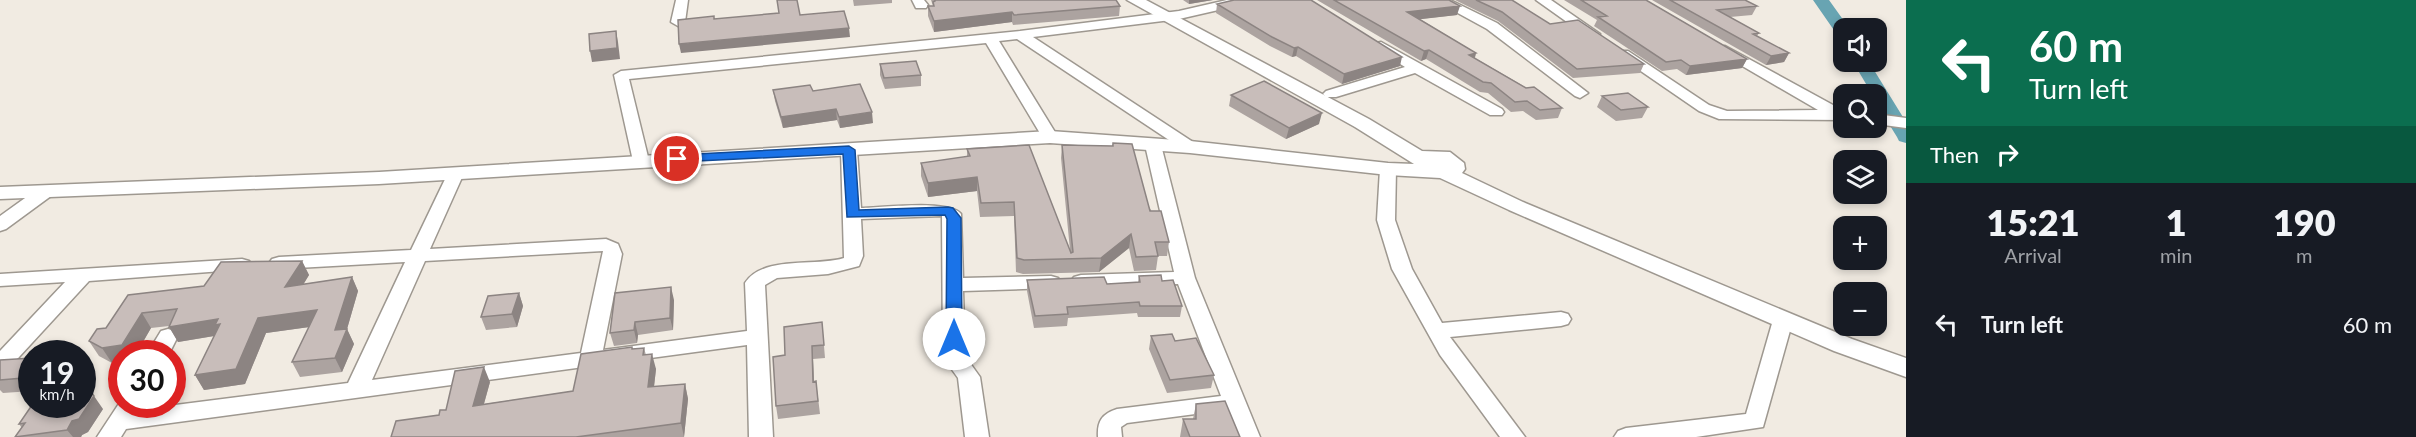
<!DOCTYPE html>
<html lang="en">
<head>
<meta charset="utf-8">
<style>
  body { margin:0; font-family:Lato,sans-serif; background:#242831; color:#f1f3f6; height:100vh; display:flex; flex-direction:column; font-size:22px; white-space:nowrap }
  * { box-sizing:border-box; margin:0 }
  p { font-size:20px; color:#9ea1a6 }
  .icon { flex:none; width:33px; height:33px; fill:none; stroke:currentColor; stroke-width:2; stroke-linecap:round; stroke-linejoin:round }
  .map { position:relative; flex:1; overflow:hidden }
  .side { display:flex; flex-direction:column; background:#171b24; width:510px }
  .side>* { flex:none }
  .banner { background:#0b6e4f; color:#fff; overflow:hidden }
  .buttons { position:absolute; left:1833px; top:18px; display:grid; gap:12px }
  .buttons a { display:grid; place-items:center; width:54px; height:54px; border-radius:12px; background:#171b24; box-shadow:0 3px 9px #0003; font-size:30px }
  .speed { position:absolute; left:18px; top:340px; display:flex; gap:12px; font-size:30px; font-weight:700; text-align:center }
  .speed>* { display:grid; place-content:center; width:78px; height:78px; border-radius:50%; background:#171b24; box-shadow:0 3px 9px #0003; line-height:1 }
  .speed small { font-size:15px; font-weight:400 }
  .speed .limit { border:9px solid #d22; background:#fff; color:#111 }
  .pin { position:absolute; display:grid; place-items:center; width:51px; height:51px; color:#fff; margin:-26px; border:3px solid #fff; border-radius:50%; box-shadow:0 2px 6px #0007 }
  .me { position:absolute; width:66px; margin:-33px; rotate:0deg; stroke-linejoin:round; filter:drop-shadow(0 0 4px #0008) }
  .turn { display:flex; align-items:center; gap:21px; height:126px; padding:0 24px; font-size:27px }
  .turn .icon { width:78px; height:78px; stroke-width:2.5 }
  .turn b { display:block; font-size:42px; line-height:51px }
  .then { display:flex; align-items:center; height:57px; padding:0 24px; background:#0003; gap:12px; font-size:22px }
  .eta { display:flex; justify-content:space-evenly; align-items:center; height:102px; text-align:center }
  .eta b { font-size:36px; font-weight:800; line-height:42px }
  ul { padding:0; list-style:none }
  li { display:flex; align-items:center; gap:18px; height:78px; padding:0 24px }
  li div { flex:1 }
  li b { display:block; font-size:22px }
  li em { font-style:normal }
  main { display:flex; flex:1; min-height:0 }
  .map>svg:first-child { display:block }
</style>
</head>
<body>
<main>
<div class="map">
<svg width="1906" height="437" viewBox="0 0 1906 437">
  <rect width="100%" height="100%" fill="#f1ebe2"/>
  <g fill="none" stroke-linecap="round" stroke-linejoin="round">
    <path fill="#68a4b2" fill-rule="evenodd" d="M1813,0H1829L1849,28H1844V38L1838,36Z
      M1853,62H1869L1906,122V143L1899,141L1897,137L1876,103V94H1872Z"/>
    <defs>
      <path id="minor" d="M676,0H688L685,22L678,26L671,22Z
        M912,0H924L928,5L926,8H916Z
        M1227,0H1250L1249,3L1179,19L1033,37L1196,144L1198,147L1196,150H1184L1017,39L999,41L1058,137L1056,140H1044L986,43L629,79L649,161L641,166L633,161L614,75L621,71L1020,31L1179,11Z
        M1434,0H1450L1497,23L1588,93L1580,98L1575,96L1487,29Z
        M1536,0H1551L1600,34L1593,38L1588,37Z
        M1381,42L1502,109L1504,112L1502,115H1490L1415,73L1336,97H1326L1323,94L1326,91L1405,67L1376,49L1374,46L1376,43Z
        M1725,46L1844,111V120L1719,119L1699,111L1616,54L1618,51H1628L1709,105L1727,111L1818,110L1720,53L1718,50L1720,47Z
        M1876,114L1906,118V128L1876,124Z
        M1153,140L1161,145L1195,278L1260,437H1236L1226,410L1127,423L1121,427L1122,437H1098C1097,421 1102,414 1117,409L1221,396L1178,284L1081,287L1074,285L1071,281L1074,277L1081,275L1174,272L1145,145Z
        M849,145L857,150L861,208C880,208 950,199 961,214L963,278L1051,276L1058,278L1061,282L1058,286L1051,288L963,291L965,356L980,377L989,437H965L958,378L943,357L942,216L861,219L863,256L859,266L828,274L777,278L765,285L773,437H749L747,345L126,429L121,437H97L122,399V405H139L136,410L348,383L405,262L279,269L272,267L269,263L272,259L279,257L411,250L448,173L450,169H462L464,173L430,249L606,239L618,244L622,254L603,350L747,331L745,283C763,255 816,267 844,258L841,150ZM603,251L581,353L372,380L425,261Z
        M1388,164L1396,169L1395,220L1412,269L1442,323L1561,312L1568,314L1571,319L1568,324L1561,326L1450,337L1525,437H1500L1440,355L1392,269L1377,220L1380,169Z
        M45,187L51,188L54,192L51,196L6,229L0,231V216L39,188Z
        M242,259L249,261L252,265L249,269L89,281L8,369L0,372V351L65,282L0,286V274Z
        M1783,313L1790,315L1793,320L1763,427L1696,437H1614L1618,431L1626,428L1746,414L1773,320L1776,315Z
        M168,329L175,331L178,336L169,354H147L161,331Z"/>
      <path id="tertiary" d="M1127,0H1146L1369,119L1422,151L1450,152L1464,163L1465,169L1462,173L1523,202L1852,339L1906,358V377L1834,351L1509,210L1440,178L1388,175L1190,153L1050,143L379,184L0,199V187L379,172L1050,131L1190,141L1388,163L1414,164L1355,127Z"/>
    </defs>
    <use href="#minor" stroke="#9e9890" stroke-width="3"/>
    <use href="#tertiary" stroke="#9e9890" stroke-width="3"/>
    <use href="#minor" fill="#fff" fill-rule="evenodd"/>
    <use href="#tertiary" fill="#fff" fill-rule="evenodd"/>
  </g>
  <path fill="#aca3a0" d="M853,0H892V3L854,6Z
    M931,0H1116L1120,6L1119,16L1013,25L1012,22L934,32L928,16V6H933Z
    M1183,0H1213L1189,4Z
    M1317,0H1449L1457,15L1420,19L1476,53L1475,58L1562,108L1558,118L1536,120L1523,111L1511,112L1488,93L1480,92L1426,59L1421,61Z
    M1455,0H1512L1550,24L1644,64L1640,73L1573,78L1498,21Z
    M1564,0H1646L1747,59L1742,68L1686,75L1677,69L1662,71L1594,26L1597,20Z
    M1652,0H1745L1757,6L1752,15L1730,17L1759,33L1757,36L1789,53L1784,62L1766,65Z
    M1217,4L1400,66L1342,84L1296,56L1292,57L1270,46L1216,13Z
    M880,64L921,75V86L885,89L880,75Z
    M773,90L813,91L873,123L840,128L837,120L783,128L775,101Z
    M1231,95L1319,124L1286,139L1229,106Z
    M1602,96L1648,107L1642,118L1616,121L1597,107Z
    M1113,143L1169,242L1167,256H1158L1156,270L1134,271L1129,248L1099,272L1023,274L1016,272L1014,216L980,217L977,191L928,197L921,176V163L967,157V149L1070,250L1061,158L1062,145L1112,146Z
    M302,261L309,275L303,284L352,277L358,291L347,329L354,344L342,372L300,377L292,362L309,327L266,333L245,384L204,390L195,375L214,336L178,342L169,326L151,328L136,354H122V362L112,363L99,356L89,341L106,328L204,286Z
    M1139,276L1162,281L1182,306L1180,317H1138L1137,313L1068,318L1067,326L1034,328L1027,291V280L1107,284L1138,282Z
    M519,293L523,306L517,327L486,330L481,317Z
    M674,300L673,330L638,335L637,343L614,346L610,333Z
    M822,322L825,358L813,359L814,382L816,381L820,414L778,419L776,406L785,355Z
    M1151,336L1175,341L1214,375L1211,388L1167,393L1149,349Z
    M644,348L646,355L656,369L654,387L685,384L688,399L684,437H391L439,415L490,382L484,404L573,391L633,349Z
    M32,358V391L3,393L0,390V360Z
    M1196,404L1240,437H1180L1183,419H1193Z
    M103,409L88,432L82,435L81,437H15L22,428L19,424Z"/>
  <path fill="#8c8482" d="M1189,0H1213L1189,4Z
    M1460,6L1457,15L1405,21L1407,12Z
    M1012,12V22L934,32V21Z
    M849,28L850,37L681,53L679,44Z
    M616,31L618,42L620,59L592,62L590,51Z
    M1298,47L1296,56L1292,57L1294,48Z
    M1429,50L1426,59L1421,61L1424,51Z
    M1476,53L1473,63L1469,55Z
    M1789,53L1784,62L1766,65L1771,56Z
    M1402,57L1400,66L1342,84L1344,74Z
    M1747,59L1742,68L1686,75L1690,66Z
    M836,109L837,120L783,128L781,117Z
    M872,112L873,123L840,128L839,117Z
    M1322,113L1319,124L1286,139L1289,128Z
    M977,177V191L928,197V183Z
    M1131,234L1129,248L1099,272L1101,258Z
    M302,261L309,275L293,302L285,287Z
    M352,277L358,291L347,329L354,344L342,372L335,358V330Z
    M671,287L674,300L673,330L670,318Z
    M519,293L523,306L517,327L512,314Z
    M317,310L324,325L266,333L245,384L204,390L195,375L258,318Z
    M142,313L151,328L136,354H122V362L112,363L102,348Z
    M218,319L226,334L178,342L169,327Z
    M635,322L638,335L637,343L634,330Z
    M812,346L813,359L814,395L813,382Z
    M652,354L656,369L652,403L648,387Z
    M484,367L490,382L479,421L473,406Z
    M32,368V389L23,378Z
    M685,384L688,399L684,437L681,423Z
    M94,396L103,409L88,432L82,435L81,437H73L67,430L72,421Z"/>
  <path fill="#c8bdba" stroke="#8c8482" stroke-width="1.5" d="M777,0H797L800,15L844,11L849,28L679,44L678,20L714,16V19L779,13Z
    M935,0H1116L1120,6L1014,15L1012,12L934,21L928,6H934L933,2L935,1Z
    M1234,0H1311L1402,57L1344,74L1298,47L1294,48L1272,37L1217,4Z
    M1334,0H1449L1460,6L1407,12L1476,53L1469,55L1526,88L1534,87L1562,108L1540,110L1527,101L1515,102L1491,83L1483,82L1429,50L1424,51Z
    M1476,0H1512L1550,24L1578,20L1644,64L1577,69L1502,12Z
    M1581,0H1646L1747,59L1690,66L1681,60L1666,62L1598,17L1607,16Z
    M1670,0H1745L1757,6L1717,10L1759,33L1753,34L1789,53L1771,56Z
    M616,31L617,48L590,51L589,34Z
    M916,61L921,75L884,78L880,64Z
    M1264,81L1322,113L1289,128L1231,95Z
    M860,84L872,112L839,117L836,109L781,117L773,90L810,85L813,91Z
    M1628,93L1648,107L1621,110L1602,96Z
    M1113,143L1132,144L1150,211H1161L1169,242H1155L1158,256L1136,257L1131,234L1101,258L1024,260L1017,258L1014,202L981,203L977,177L928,183L921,163L970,156L967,149L1029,145L1071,253L1073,252L1062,145L1113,146Z
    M302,261L285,287L352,277L335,330L347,329L335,358L292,362L317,310L258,318L236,369L195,375L220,324L215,325L218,319L169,327L177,309L142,313L122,345L102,348L89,341L97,329L106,328L128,295L204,286L221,262Z
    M1161,275L1162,281L1173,280L1182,306H1140L1139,302L1067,307L1068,314L1035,316L1027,280L1104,277L1107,284L1140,282L1139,276Z
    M671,287L670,318L635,322L634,330L610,333L615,293Z
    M519,293L512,314L481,317L488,296Z
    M822,322L824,345L812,346L813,382L816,381L818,401L776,406L773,357L785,355L784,327Z
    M1172,334L1175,341L1196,338L1214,375L1170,380L1151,336Z
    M632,347V349L644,348L643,355L652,354L648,387L685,384L681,423L576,437H391L396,421L439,415L440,410H446L455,371L484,367L473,406L573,391L581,354Z
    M32,358V368L23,378L0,380V360Z
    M88,387L94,396L79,419L72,421L67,430L15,437L25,423L19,424L32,405H82V388Z
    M1225,401L1240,437H1190L1183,419H1196V404Z"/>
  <path fill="#1a73e8" stroke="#114b97" stroke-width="1.5" d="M849,146L855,150L859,210L948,207L953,208L961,218L962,339L960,343H948L946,339L947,219L945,215L847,217L843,154L677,162L671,159L677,155Z"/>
</svg>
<div class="buttons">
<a><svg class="icon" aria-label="sound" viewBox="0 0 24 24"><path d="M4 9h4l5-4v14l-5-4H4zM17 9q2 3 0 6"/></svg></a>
<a><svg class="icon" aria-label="search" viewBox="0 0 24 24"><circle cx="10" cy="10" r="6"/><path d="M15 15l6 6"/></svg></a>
<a><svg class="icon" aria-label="layers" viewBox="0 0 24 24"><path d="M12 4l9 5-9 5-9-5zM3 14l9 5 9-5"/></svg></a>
<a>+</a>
<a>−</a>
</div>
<div class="speed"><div>19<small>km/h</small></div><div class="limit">30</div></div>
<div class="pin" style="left:677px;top:159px;background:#d93025"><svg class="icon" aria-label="arrive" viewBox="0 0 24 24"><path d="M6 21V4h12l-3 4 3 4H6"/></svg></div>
<svg class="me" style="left:954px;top:339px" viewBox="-20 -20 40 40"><circle r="19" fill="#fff"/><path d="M0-13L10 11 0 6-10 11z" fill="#1a73e8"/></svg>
</div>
<section class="side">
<div class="banner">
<div class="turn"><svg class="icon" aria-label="left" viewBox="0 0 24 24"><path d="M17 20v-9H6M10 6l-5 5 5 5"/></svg><div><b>60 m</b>Turn left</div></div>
<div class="then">Then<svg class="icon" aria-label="right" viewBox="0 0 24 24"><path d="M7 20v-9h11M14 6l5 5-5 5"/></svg></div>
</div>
<div class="eta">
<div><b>15:21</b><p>Arrival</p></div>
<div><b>1</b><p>min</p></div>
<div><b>190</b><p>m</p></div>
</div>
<ul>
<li><svg class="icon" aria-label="left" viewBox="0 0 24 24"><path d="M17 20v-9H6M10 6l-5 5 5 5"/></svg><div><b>Turn left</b></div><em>60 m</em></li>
</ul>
</section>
</main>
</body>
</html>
